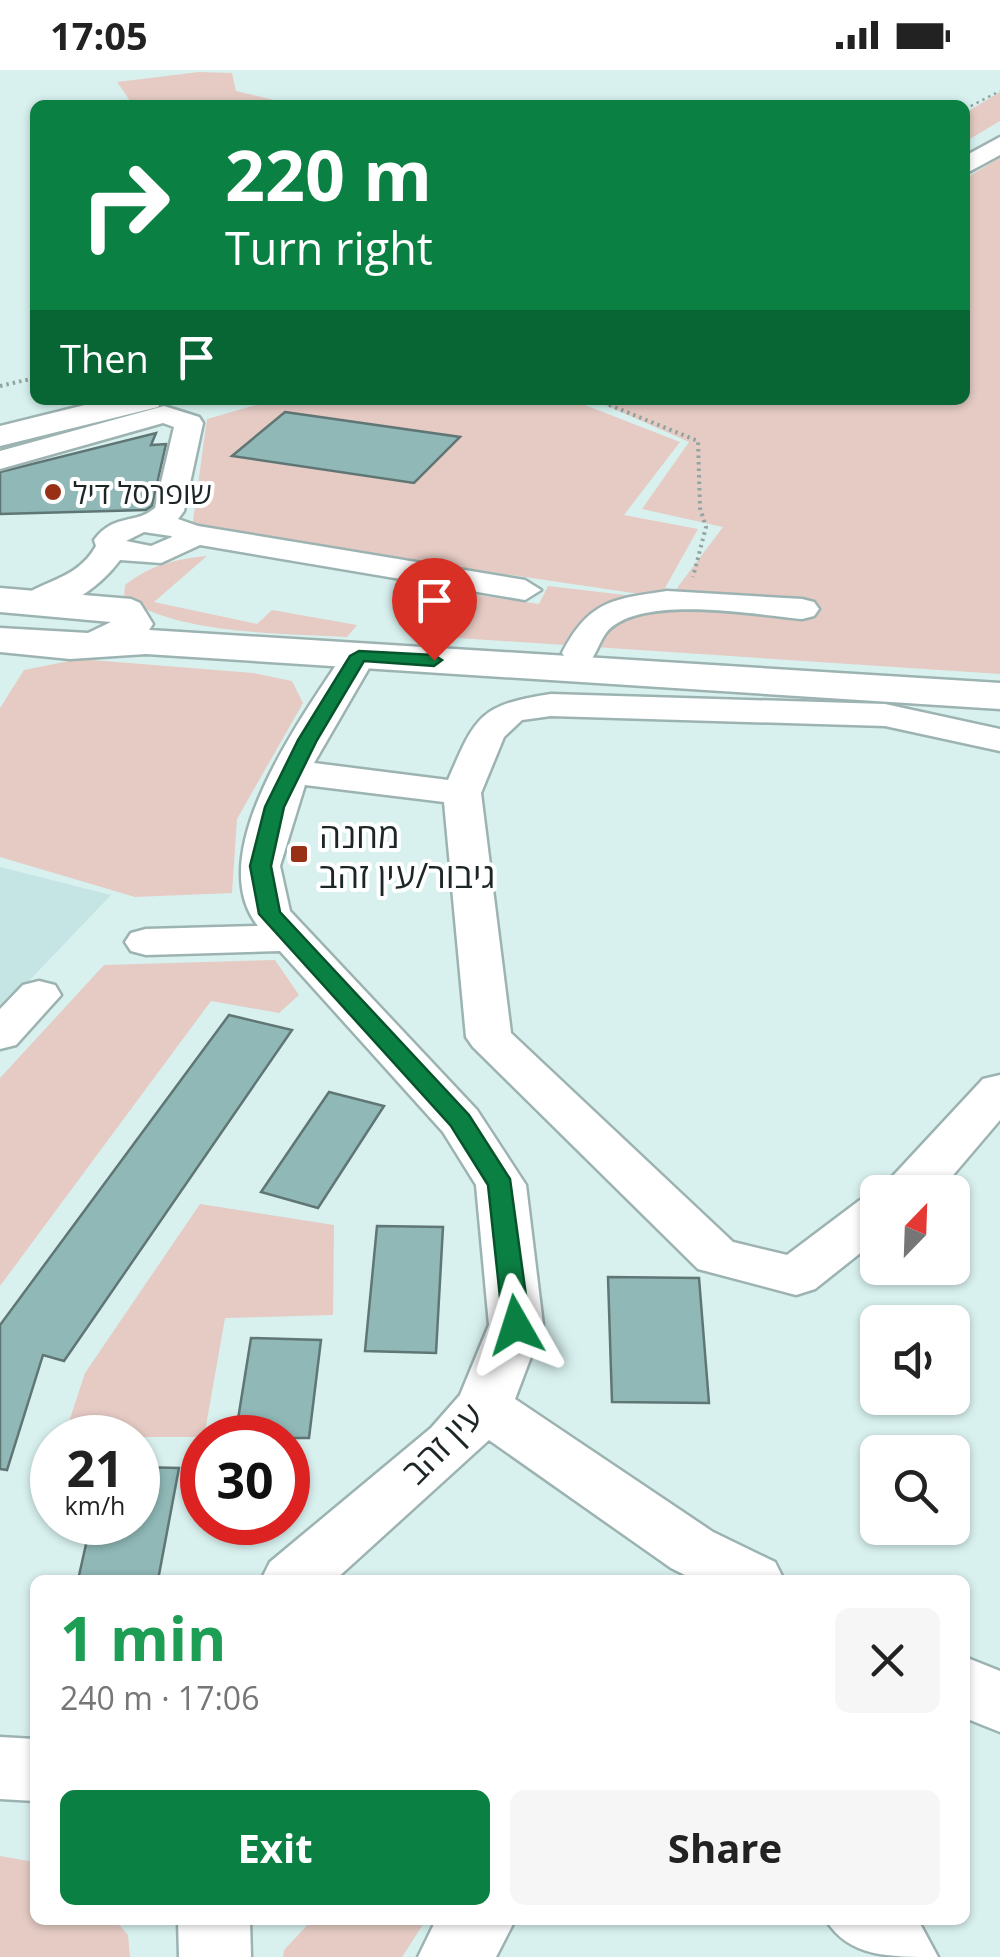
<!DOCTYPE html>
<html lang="en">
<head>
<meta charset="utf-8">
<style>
  body { margin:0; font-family:"Open Sans",Heebo,sans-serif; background:#f6f6f6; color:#222; height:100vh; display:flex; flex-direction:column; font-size:38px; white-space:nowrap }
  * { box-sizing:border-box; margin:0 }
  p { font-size:32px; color:#767676 }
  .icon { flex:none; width:55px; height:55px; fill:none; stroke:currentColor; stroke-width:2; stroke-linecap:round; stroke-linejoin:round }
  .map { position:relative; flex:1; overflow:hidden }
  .details { position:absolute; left:30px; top:1505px; width:940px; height:350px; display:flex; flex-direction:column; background:#fff; border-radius:15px; box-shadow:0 2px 8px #0004 }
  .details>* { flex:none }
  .guide { position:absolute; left:30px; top:30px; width:940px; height:305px; border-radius:15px; box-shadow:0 2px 8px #0004; background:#0b8043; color:#fff; overflow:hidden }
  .needle { width:65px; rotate:23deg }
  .tools { position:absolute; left:860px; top:1105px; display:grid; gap:20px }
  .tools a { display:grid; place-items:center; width:110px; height:110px; border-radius:15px; background:#fff; box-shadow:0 2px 8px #0004; font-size:50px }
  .speed { position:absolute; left:30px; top:1345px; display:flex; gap:20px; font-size:50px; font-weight:700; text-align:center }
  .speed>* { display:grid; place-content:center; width:130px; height:130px; border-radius:50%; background:#fff; box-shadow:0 2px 8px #0004; line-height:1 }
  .speed small { font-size:25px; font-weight:400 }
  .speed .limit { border:15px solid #d22; background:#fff; color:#111 }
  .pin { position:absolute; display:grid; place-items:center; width:85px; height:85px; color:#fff; margin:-102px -42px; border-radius:50% 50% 50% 0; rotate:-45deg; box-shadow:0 0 10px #0007 }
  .pin .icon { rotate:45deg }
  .me { position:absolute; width:110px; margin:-55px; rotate:354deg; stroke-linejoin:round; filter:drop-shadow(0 0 8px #0008) }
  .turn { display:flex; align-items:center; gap:35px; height:210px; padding:0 30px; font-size:45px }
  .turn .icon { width:130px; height:130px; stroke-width:2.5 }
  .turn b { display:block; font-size:70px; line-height:85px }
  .then { display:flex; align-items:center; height:95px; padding:0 30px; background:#0003; gap:20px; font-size:38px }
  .round { display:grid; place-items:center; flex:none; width:105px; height:105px; border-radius:15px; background:#f6f6f6 }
  .overview { display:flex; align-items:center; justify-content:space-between; height:170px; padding:0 30px }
  h1 { font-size:60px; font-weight:700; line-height:75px; color:#1e9e55 }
  .button { display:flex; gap:20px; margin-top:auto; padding:20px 30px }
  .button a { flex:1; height:115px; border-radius:15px; background:#0b8043; color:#fff; font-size:40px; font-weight:700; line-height:115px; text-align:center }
  .button a+a { background:#f6f6f6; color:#222 }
  .status { display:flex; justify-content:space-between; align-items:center; height:70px; padding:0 50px; background:#fff; direction:ltr }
  .status svg { height:28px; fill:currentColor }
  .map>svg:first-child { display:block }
</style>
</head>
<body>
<div class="status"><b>17:05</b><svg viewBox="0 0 49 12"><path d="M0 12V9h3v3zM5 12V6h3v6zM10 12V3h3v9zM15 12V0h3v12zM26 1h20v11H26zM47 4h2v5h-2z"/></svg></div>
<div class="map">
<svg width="1000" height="1887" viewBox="0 0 1000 1887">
  <rect width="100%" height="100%" fill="#d8f1ef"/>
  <path fill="#c4e5e3" d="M0,797L111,825L0,941Z"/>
  <path fill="#e5cbc4" d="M199,2L232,3L236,21L294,35H133L117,12Z
    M1000,22V51L965,72V43Z
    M1000,87V604L413,565L449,521L539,534L548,516L668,530L723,457L642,439L689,372L594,330H965V109Z
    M274,330H572L680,372L624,445L698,459L660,527L192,458L207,349Z
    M207,486L154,532L257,554L272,540L357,555L347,567C283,563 177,565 124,527L125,515C150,495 176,489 207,486Z
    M79,589L253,603L292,611L303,633L237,749L232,823L135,827L0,787V638L24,600Z
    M275,890L299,925L279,943L211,931L0,1216V1008L104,895Z
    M200,1134L334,1155L333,1245L225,1248L204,1367H64L85,1303Z
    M0,1786L35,1792V1850H115L128,1865L130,1887H0Z
    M312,1850H426L402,1887H283L284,1880Z"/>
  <path fill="#8fb8b6" stroke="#607675" stroke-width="2.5" d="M285,342L460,367L414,413L232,386Z
    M156,363L151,375L166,374L152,436L146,440L0,444V402Z
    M229,945L292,960L64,1291L43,1285L7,1400L0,1399V1255Z
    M329,1022L384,1036L318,1138L261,1122Z
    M377,1156L443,1157L436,1283L365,1281Z
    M608,1207L699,1208L709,1333L612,1332Z
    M251,1268L321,1270L309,1368H235Z
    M138,1397L179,1398L158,1510H78L91,1452H138Z"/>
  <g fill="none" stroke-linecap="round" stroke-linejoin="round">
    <defs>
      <path id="minor" d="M164,336L199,347L203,353L184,441L178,449L198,456L525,510L541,520L525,530L200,475L161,493L120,490C100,517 59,548 23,539L19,532C33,511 76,513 96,476L94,470C114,443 135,455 155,438L174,357L163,353L0,399V381ZM144,462L171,466L172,467L151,476L126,471Z
        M667,521L802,529L814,532L819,539L814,546L802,549C757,545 638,523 606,563C600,571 597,582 591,590H567L562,583C589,531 612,529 667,521Z
        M359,576L371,579L376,586L314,693L448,710C476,645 480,635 551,624L885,634L1000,659V681L885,656L551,646L522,650L504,667L481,723L511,963L733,1172L787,1185L860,1130L878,1124V1169L815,1219L796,1225L698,1199L473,977L466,967L444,732L305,715L280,796L290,841L477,1040L526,1115L543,1255L515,1329L713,1462L775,1492L784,1510H695L671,1498L489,1370L335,1510H261L270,1492L431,1358L460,1325L489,1255L476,1115L443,1062L280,881L146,885L131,881L125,872L131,863L146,859L258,856C201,785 302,647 342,586L347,579Z
        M39,911L55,915L61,925L16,975L0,979V939L23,915Z
        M1000,1005V1050L943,1117L936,1122H878L983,1009Z
        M965,1587L1000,1601V1662L965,1648Z
        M0,1667L35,1669V1731L0,1729Z
        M178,1850H250L251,1887H179Z
        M436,1850H515L496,1887H418Z
        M826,1850H918L938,1887C888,1887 849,1887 826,1850Z"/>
      <path id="highway" d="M1000,67V85L965,104V86Z
        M105,330H162L158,337L0,376V356Z
        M0,518L131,529L140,533L153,554L149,560L1000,613V639L146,584L70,589L0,582V558L88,563L111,552L0,542Z"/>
    </defs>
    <use href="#minor" stroke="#9cb3b2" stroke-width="5"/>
    <use href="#highway" stroke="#9cb3b2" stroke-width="5"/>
    <path stroke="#91a4a2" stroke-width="2.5" stroke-dasharray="2.5 4" stroke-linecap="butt" d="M965,39L1000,21"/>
    <path stroke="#91a4a2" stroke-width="4" stroke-dasharray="2.5 4" stroke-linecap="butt" d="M0,316L35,308
      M597,330L698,371L700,438L706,457L693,507"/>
    <use href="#minor" fill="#fff" fill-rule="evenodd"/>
    <use href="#highway" fill="#fff" fill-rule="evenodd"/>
  </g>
  <path fill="#0b8043" stroke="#07532c" stroke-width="2.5" d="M359,581L434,585L442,590L434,596L364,591L317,670L284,737L271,796L280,842L469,1045L510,1109L530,1255L516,1265L503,1255L488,1115L451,1056L259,844L250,796L265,737L298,670L350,586Z"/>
  <g fill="#983015" stroke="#fff" stroke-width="4">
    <circle cx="53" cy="422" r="10"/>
    <rect x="289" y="774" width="20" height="20" rx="5"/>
  </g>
  <g text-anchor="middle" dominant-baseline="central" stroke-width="8" stroke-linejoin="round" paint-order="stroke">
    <g font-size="30" fill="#1d2626" stroke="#fff" text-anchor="start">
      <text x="73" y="422">שופרסל דיל</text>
    </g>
    <g font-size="35" fill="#1d2626" stroke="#fff" text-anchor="start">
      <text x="319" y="764">מחנה<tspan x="319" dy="40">גיבור/עין זהב</tspan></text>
    </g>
    <g font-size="35" fill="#1d2626" stroke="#fff">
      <text transform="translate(442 1373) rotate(-45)">עין זהב</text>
    </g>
  </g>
</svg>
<div class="tools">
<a><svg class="needle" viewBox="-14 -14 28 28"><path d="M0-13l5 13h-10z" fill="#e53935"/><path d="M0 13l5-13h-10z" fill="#767676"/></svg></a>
<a><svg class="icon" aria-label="sound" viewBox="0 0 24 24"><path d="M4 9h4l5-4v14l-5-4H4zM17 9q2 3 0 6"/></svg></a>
<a><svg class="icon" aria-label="search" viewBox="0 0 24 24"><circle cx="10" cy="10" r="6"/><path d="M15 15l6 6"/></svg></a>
</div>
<div class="speed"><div>21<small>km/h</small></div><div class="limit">30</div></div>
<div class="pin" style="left:434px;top:590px;background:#d93025"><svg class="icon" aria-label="arrive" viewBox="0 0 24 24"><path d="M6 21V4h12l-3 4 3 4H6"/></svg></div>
<svg class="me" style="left:516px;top:1255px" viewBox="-20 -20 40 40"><path d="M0-17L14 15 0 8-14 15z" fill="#0b8043" stroke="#fff" stroke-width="4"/></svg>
<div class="guide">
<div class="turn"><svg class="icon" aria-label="right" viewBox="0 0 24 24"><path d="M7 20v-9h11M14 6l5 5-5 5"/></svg><div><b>220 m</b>Turn right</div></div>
<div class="then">Then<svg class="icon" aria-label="arrive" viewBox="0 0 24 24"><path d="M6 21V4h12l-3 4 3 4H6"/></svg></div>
</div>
<section class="details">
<div class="overview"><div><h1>1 min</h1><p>240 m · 17:06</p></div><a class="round"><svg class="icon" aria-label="close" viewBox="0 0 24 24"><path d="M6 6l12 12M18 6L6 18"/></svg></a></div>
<div class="button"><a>Exit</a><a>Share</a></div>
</section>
</div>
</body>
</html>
